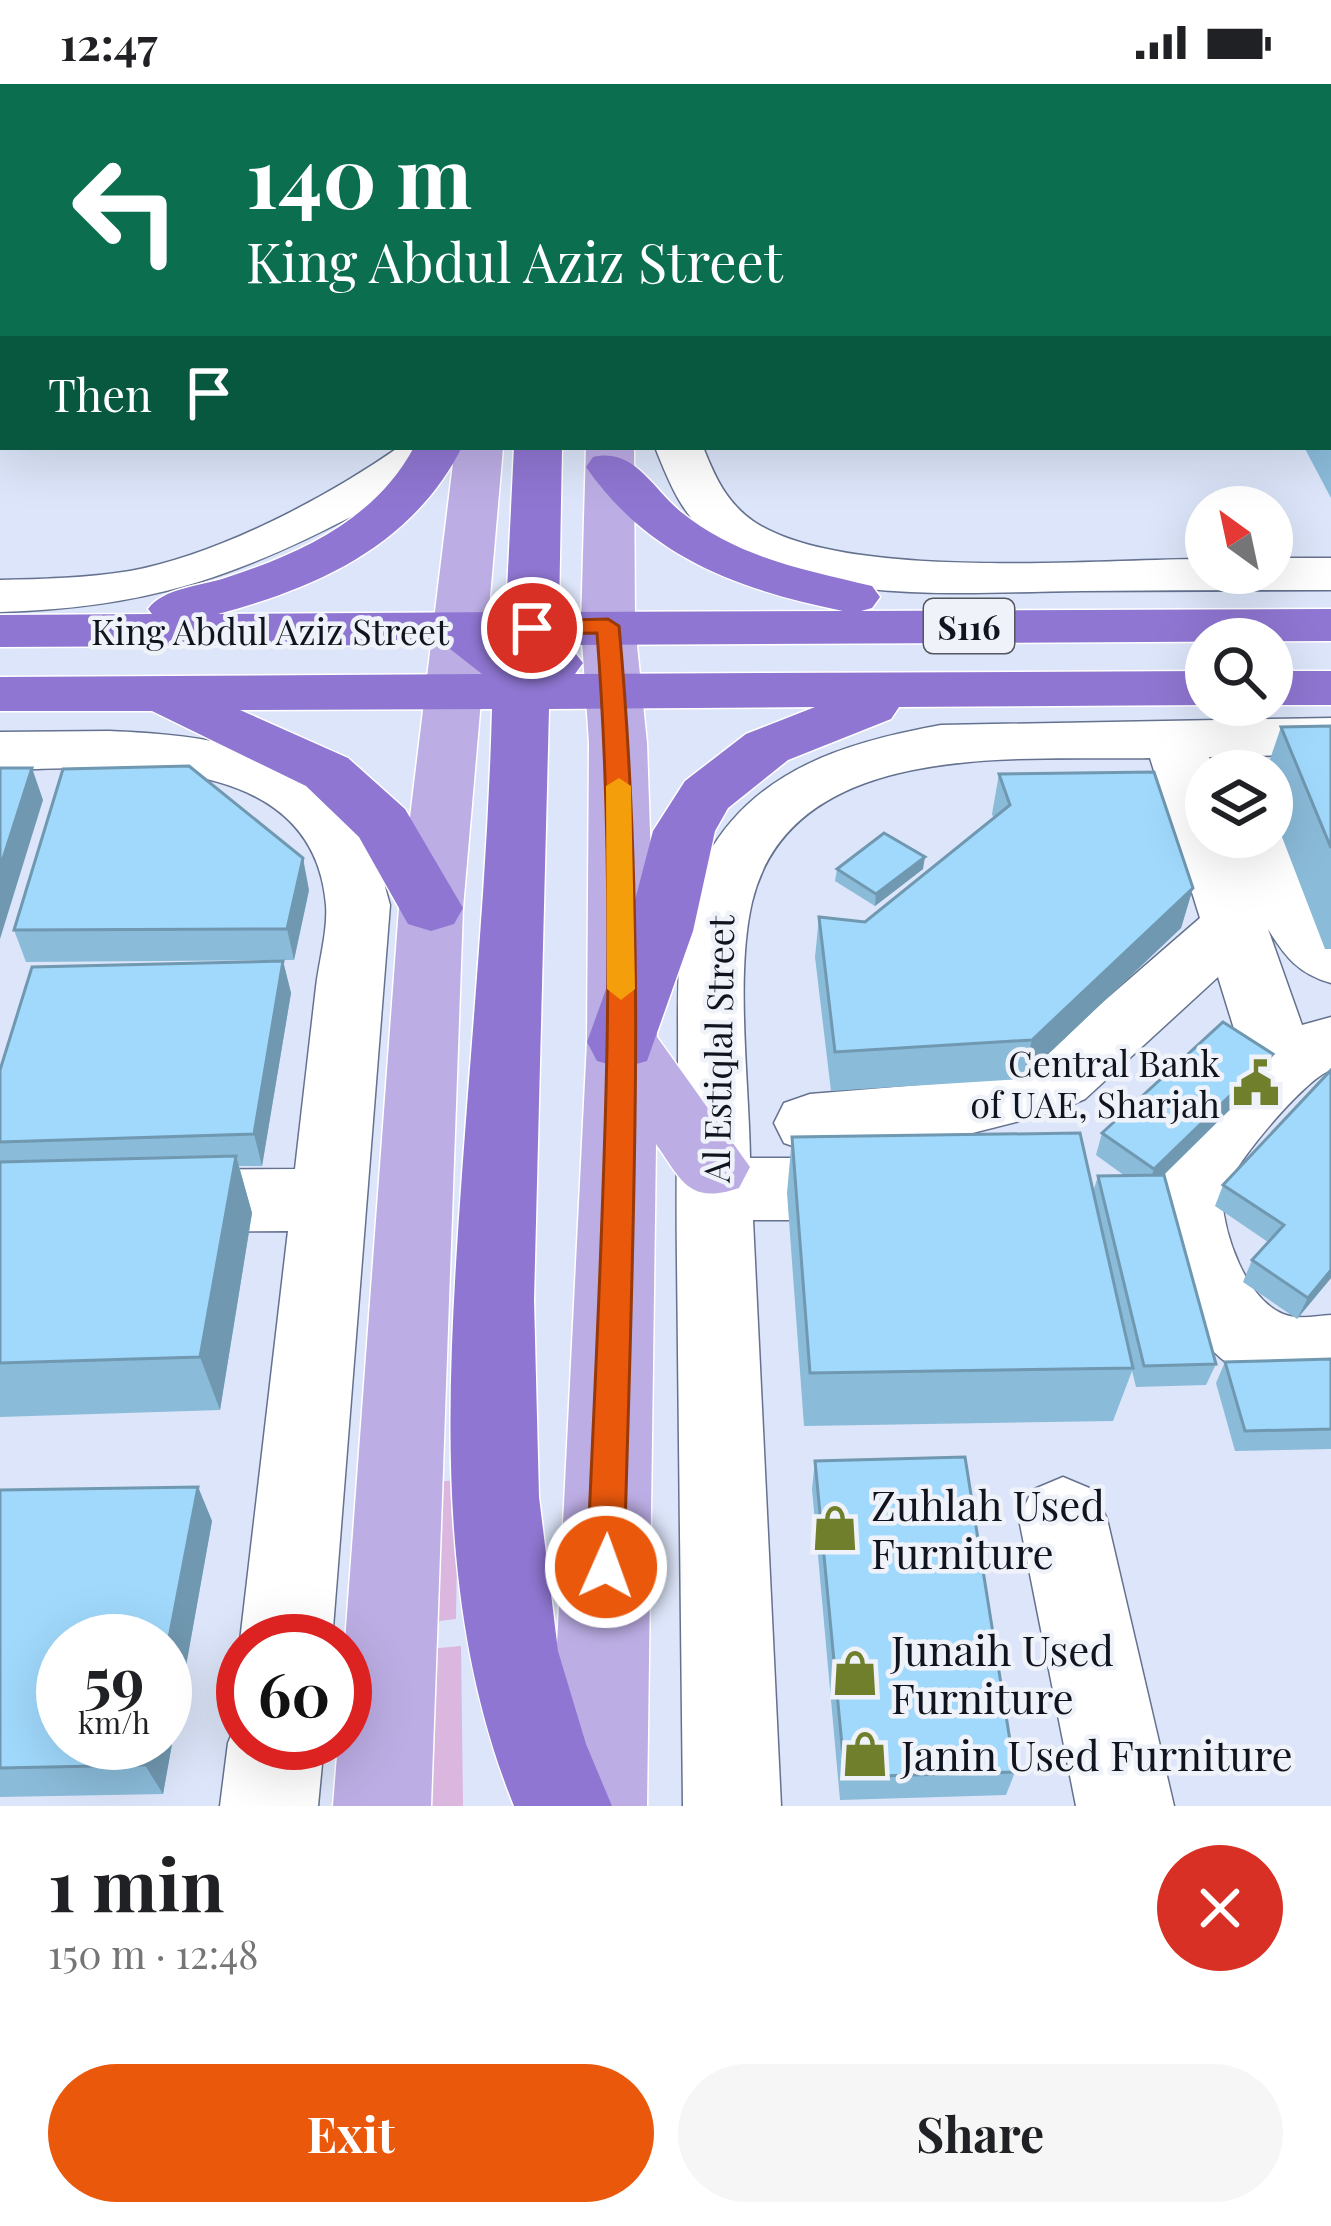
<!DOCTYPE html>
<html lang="en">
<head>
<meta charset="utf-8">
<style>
  body { margin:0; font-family:"Playfair Display",serif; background:#f6f6f6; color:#202124; height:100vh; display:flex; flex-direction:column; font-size:45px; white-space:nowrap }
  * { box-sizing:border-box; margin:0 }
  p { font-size:39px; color:#757577 }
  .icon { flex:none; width:66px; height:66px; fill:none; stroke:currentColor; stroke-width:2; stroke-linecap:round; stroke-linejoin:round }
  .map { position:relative; height:1722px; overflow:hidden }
  .details { display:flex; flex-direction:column; background:#fff; flex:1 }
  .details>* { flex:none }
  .banner { position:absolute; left:0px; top:0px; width:1332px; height:366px; box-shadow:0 12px 48px #0002; background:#0b6e4f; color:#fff; overflow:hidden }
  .needle { width:78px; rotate:327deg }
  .tools { position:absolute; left:1185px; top:402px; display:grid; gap:24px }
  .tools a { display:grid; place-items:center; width:108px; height:108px; border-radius:50%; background:#fff; box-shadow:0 12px 48px #0002; font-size:60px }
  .speed { position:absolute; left:36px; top:1530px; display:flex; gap:24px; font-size:60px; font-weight:700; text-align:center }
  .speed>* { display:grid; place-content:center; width:156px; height:156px; border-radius:50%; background:#fff; box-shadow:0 12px 48px #0002; line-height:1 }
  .speed small { font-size:30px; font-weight:400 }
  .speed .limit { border:18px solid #d22; background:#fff; color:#111 }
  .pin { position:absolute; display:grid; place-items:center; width:102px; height:102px; color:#fff; margin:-51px; border:6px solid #fff; border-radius:50%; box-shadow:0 3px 12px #0007 }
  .me { position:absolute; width:132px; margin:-66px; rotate:2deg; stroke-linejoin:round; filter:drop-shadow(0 0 9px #0008) }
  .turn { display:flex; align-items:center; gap:42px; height:252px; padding:0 48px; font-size:54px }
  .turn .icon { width:156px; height:156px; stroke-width:2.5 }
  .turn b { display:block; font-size:84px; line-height:102px }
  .then { display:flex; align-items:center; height:114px; padding:0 48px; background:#0003; gap:24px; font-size:45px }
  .round { display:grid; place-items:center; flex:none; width:126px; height:126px; border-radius:63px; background:#f6f6f6 }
  .overview { display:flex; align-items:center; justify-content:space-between; height:204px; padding:0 48px }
  h1 { font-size:72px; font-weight:700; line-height:90px }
  .cta { display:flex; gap:24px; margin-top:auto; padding:24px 48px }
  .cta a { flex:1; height:138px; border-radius:72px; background:#ea580c; color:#fff; font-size:48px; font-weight:700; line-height:138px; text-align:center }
  .cta a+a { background:#f6f6f6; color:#202124 }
  .status { display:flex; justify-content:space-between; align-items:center; height:84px; padding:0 60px; background:#fff; direction:ltr }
  .status svg { height:33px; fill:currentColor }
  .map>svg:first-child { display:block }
</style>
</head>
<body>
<div class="status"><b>12:47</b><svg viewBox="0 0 49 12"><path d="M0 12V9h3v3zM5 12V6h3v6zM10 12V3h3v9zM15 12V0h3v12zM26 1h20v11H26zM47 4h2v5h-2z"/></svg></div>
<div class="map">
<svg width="1331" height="1722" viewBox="0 0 1331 1722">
  <rect width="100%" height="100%" fill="#dce5f9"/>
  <path fill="#dbb6de" d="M458,1396L456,1535L430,1538L434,1398Z
    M461,1562L463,1722H427L428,1565Z"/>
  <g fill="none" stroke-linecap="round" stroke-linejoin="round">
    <defs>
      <path id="minor" d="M137,0H192L135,3Z
        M270,0H304L269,3Z
        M478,0H512V3H478Z
        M621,0H655V3H621Z
        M996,0H1030L1032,3H998Z
        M1329,45H1331V67H1329Z
        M1329,210H1331V236H1329Z
        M399,363H453C433,392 393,410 362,427C235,494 145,524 0,528V496C43,495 87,494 130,487C218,471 326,414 399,363Z
        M655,363H703C715,393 726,418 753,437C842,498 1095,475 1206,475V489H1272V474H1331V506C1248,506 1165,506 1082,507C970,508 819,522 720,460C684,437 670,401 655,363Z
        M1331,634V670L1209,673L1214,687H1206V753H1272V734L1287,738L1331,837V899C1299,890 1285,873 1268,845L1302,941L1331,933V986C1305,994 1227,1087 1222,1114C1224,1150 1245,1214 1283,1230C1297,1236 1316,1232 1331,1231V1303C1231,1311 1191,1259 1160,1172C1154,1153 1143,1130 1147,1110C1157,1059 1210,1014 1244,977L1218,893L1085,1015L1055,1028L937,1058L810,1068L784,1059L774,1039L784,1019L810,1010L968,997L1035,977L1200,834L1150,674C1023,677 792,652 752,818C735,891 749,998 750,1074H877L904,1083L915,1105L904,1127L877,1136H753L781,1722H683C681,1541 679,1359 677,1178C676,1111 677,1045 678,978C679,910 672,837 706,774C755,685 847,658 941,641Z
        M109,647C207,651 319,663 370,759C380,777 384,801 390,821L332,1557H243V1564L240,1557L288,1147L0,1149V1087L295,1085C302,1024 309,963 316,903C319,877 328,846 326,821C313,663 112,684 0,686V648Z
        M1063,1393L1094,1406L1107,1435L1174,1722H1076L1019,1435L1032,1406Z
        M242,1625L243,1659H324L318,1722H220L228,1659Z"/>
      <path id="major" d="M513,0H547V3H513Z
        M584,0H618V3H584Z
        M455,363H503L463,824L431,1722H333L338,1659H345V1558L399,824Z
        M586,363H634L635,542L647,659L657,953L750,1083L739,1104C689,1121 682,1097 656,1060L647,1722H549L587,958L589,659L581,542Z"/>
      <path id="highway" d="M414,363H462C413,460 320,503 218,530L506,528L514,363H562L559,528L843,527C740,506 649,474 586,383L593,373C634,363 652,404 681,428C738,474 803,485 872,502L880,513L872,524L861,527L1331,525V557L569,561L583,579L575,590L1206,587L1207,621L899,623L891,635L788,676L728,724L715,747L693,847L647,977L622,984L597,977L587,958L627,847L653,747L685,697L746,650L815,623L549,625L534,1216L539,1413L558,1567L586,1660L612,1722H514C433,1521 447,1303 462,1090C473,935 488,781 492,625L240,626L348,674L405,725L463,824L454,840L431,847L408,840L359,753L306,702L152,627H0V593L482,590L445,561L0,563V531L152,530L148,525C163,504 201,502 225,494C300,470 376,435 414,363Z
        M1272,587H1331V621H1271Z"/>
    </defs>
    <use href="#minor" stroke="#64728f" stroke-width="3"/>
    <use href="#major" stroke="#fff" stroke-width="3"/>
    <use href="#highway" stroke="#fff" stroke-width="3"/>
    <use href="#minor" fill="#fff" fill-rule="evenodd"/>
    <use href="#major" fill="#bcade4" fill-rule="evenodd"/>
    <use href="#highway" fill="#8f76d2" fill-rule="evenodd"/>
  </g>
  <path fill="#8abbd9" d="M291,0H456V3H292Z
    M1053,0H1331V50H1329V3H1054Z
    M0,39H3V67H0Z
    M1329,59H1331V196H1329Z
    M1329,322H1331V414L1304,363H1329Z
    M1331,642V865H1325L1272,727V687H1266L1281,643Z
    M999,690L1193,804L1181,844L1022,995L831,1007L815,873L819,833L865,838L994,735L992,730Z
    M837,785H923L875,822L835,797Z
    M309,806L294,876L26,878L14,846Z
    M283,877L291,909L262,1082H239L252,1129L220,1326L0,1333V986Z
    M1331,986V1194L1297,1235L1243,1198L1252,1176L1268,1158L1215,1122L1223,1101Z
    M1264,992L1164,1091L1216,1280L1206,1301L1136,1303L1132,1287L1113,1337L804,1342L787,1109L792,1053L1093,1108L1098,1092H1125L1096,1071L1102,1049Z
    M1331,1275V1365L1235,1367L1216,1299L1225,1278Z
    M815,1377L1015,1688L1006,1711L840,1716L812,1405Z
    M198,1403L212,1437L163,1710L0,1713V1406Z"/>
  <path fill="#7098b0" d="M0,0H40L3,3V5H0Z
    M32,684L43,716L0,855V784Z
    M925,773L923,785L875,822L876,810Z
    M303,774L309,806L294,876L287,845Z
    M1193,804L1181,844L1022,995L1032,956Z
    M283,877L291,909L262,1082L254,1050Z
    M1273,970L1264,992L1147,1107L1154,1085Z
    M236,1072L252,1129L220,1326L200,1273Z
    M1331,1186V1194L1297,1235L1308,1214Z
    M198,1403L212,1437L163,1710L145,1681L149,1659H165V1575Z"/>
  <path fill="#a0d9fc" stroke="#7098b0" stroke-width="3" d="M691,0H821L822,3H691Z
    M856,0H982L983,3H857Z
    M1073,0H1331V18H1329V3H1075Z
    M1329,59H1331V101L1329,99Z
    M1329,114H1331V169H1329Z
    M1329,322H1331V356L1329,352Z
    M1331,642V764L1281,643Z
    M189,682L303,774L287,845L14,846L63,685Z
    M0,684H32L0,784Z
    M1154,688L1193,804L1032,956L835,968L819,833L865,838L1010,721L999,690Z
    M884,749L925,773L876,810L837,785Z
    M283,877L254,1050L0,1058V986L32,883Z
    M1223,938L1273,970L1154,1085L1102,1049Z
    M1331,986V1186L1308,1214L1252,1176L1284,1141L1223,1101Z
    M1080,1049L1133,1284L810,1289L792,1053Z
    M236,1072L200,1273L0,1279V1078Z
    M1164,1091L1216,1280L1144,1282L1098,1092Z
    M1331,1275V1345L1245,1347L1225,1278Z
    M965,1373L1015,1688L845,1693L815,1377Z
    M198,1403L165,1575V1557H63V1659H149L145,1681L0,1684V1406Z"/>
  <path fill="#ea580c" stroke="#983908" stroke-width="3" d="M608,535L619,542C648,855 632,1170 624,1483L619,1496L606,1501L593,1496L587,1483C600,1172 621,860 597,549L532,550L520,544L532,537Z"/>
  <path fill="#f59e0b" d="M619,694L631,702L635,905L621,916L607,905L606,702Z"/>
  <defs>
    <symbol id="civic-bare" viewBox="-9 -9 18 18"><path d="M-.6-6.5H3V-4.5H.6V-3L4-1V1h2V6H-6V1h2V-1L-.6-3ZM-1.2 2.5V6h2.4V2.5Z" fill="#707f2c" stroke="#eff2f9" stroke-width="2.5" paint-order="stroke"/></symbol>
    <symbol id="shop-bare" viewBox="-9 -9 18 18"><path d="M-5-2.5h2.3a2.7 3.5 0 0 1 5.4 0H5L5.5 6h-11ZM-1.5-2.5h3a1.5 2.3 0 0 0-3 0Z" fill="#707f2c" stroke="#eff2f9" stroke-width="2.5" paint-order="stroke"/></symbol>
  </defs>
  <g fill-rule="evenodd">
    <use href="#civic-bare" x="1223" y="966" width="66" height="66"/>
    <use href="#shop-bare" x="802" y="1411" width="66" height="66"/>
    <use href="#shop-bare" x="822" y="1556" width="66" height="66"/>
    <use href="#shop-bare" x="832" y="1637" width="66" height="66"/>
  </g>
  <g text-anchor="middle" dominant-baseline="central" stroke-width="9" stroke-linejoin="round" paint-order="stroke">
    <rect fill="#eff2f9" stroke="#525760" stroke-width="3" x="924" y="515" width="90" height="54" rx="9"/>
    <g font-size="33" font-weight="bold" fill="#0f141f">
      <text x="969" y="542">S116</text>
    </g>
    <g font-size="36" fill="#0f141f" stroke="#eff2f9">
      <text x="270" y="546">King Abdul Aziz Street</text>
      <text transform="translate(717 965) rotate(-89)">Al Estiqlal Street</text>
    </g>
    <g font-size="36" fill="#0f141f" stroke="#eff2f9" text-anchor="end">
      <text x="1220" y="978">Central Bank<tspan x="1220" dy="41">of UAE, Sharjah</tspan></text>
    </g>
    <g font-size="42" fill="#0f141f" stroke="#eff2f9" text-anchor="start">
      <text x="871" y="1420">Zuhlah Used<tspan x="871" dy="48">Furniture</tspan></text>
      <text x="891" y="1565">Junaih Used<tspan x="891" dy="48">Furniture</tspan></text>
      <text x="901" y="1670">Janin Used Furniture</text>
    </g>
  </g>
</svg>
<div class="tools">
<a><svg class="needle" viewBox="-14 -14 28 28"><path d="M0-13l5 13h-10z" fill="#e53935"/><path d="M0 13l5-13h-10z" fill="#757577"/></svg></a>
<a><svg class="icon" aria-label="search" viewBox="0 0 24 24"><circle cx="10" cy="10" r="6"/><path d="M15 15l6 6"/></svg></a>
<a><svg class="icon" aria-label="layers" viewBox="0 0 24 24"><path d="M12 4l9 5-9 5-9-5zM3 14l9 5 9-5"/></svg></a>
</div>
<div class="speed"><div>59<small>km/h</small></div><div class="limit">60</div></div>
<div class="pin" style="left:532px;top:544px;background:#d93025"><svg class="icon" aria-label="arrive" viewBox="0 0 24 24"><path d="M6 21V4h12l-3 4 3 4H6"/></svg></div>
<svg class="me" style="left:606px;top:1483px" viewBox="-20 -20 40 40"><circle r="17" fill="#ea580c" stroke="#fff" stroke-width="3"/><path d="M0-11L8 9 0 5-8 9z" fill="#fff"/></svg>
<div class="banner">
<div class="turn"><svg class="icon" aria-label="left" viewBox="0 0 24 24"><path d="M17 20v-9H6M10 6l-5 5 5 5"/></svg><div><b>140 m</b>King Abdul Aziz Street</div></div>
<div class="then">Then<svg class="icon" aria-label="arrive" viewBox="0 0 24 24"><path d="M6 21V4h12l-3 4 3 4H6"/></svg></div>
</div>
</div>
<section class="details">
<div class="overview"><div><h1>1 min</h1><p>150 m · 12:48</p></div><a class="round" style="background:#d93025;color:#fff"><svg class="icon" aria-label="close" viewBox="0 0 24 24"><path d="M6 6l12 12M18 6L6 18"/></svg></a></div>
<div class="cta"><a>Exit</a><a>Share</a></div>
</section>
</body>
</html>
